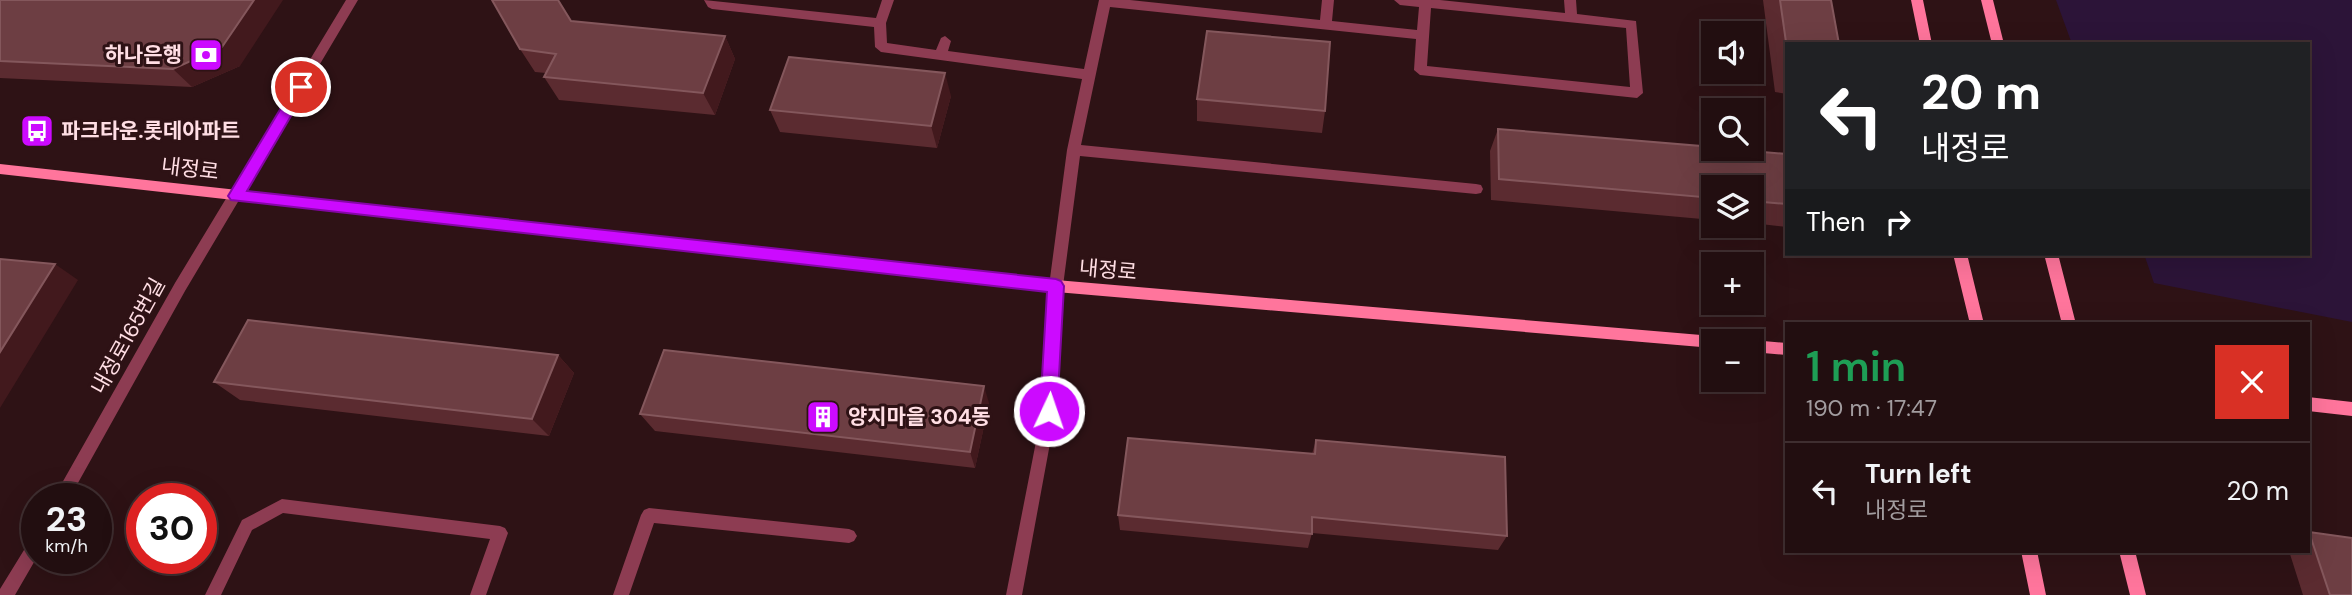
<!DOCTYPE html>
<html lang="en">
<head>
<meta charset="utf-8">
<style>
  body { margin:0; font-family:"DM Sans","Noto Sans KR",sans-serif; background:#2e1c1e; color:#f1f3f6; height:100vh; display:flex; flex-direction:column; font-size:26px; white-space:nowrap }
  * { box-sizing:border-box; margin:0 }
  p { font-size:23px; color:#a29c9f }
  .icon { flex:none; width:38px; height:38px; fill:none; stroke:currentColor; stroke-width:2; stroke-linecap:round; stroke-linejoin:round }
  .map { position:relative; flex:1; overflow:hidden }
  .sheet { position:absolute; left:1785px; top:322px; width:525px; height:231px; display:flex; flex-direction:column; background:#220e10; border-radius:0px; box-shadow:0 7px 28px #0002,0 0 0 2px #3f2e30 }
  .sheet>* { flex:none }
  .banner { position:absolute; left:1785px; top:42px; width:525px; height:214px; border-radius:0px; box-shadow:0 7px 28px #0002,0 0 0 2px #3f2e30; background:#202124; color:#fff; overflow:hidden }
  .tools { position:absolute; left:1701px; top:21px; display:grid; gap:14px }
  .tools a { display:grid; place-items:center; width:63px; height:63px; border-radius:0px; background:#220e10; box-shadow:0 7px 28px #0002,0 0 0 2px #3f2e30; font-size:35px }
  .speed { position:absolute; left:21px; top:483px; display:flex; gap:14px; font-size:35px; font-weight:700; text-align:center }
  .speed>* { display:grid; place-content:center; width:91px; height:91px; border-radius:50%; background:#220e10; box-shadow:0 7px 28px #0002,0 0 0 2px #3f2e30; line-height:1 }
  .speed small { font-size:18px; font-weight:400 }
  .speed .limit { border:10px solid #d22; background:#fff; color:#111 }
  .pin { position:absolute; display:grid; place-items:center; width:60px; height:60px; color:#fff; margin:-30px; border:4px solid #fff; border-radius:50%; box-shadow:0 2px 7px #0007 }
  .me { position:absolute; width:77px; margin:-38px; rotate:3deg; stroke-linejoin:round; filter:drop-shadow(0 0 5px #0008) }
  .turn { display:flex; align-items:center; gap:24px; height:147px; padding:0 21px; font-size:32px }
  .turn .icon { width:91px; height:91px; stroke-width:2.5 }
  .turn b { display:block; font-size:49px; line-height:60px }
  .then { display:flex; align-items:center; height:66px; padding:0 21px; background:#0003; gap:14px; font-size:26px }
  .round { display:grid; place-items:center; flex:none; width:74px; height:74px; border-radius:0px; background:#2e1c1e }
  .overview { display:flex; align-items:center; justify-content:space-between; height:119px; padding:0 21px }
  h1 { font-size:42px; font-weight:600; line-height:52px; color:#1e9e55 }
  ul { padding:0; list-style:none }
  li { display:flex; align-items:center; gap:21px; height:98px; padding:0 21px; border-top:2px solid #3f2e30 }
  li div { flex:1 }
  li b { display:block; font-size:26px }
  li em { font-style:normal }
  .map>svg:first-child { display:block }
</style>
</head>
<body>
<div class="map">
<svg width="2352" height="595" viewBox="0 0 2352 595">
  <rect width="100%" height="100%" fill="#2e1215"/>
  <path fill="#2c1438" d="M2056,0H2352V322L2154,283L2144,254H2308V44H2072Z"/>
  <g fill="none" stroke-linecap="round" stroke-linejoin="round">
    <path fill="#8d3c52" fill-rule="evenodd" d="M704,0L876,18L882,0H894L886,23L887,43L936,50L941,38L945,36L951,41L948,51L1084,69L1099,0H1130L1320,20L1322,0H1334L1332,21L1417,30L1419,7L1400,5L1394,0H1440L1565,13L1564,0H1576L1577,14L1636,21L1643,93L1637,98L1420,75L1414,70L1416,39L1110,7L1081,145L1476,184L1481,185L1483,189L1481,193L1476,194L1080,156L1063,286L1061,290L1056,292L1051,290L1049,286L1067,150L1082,79L881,52L875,47L874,27L712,9L708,7ZM1431,8L1626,28L1630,87L1427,66Z
      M282,499L500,526L505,528L508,533L486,595H470L490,539L283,513L252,530L221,595H205L242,520Z
      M649,508L849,529L854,531L857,536L854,541L849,543L654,523L629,595H613L641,515L644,510Z"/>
    <path fill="#8d3c52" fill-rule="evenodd" d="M346,0H358L185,291L69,499H53L175,283Z
      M1056,280L1061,282L1063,286L1056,411L1022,595H1006L1042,411L1049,286L1051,282Z
      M37,535V557L15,595H0V589L32,537Z"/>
    <path fill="#ff759c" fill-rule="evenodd" d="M1911,0H1923L1932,44H1920Z
      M1981,0H1993L2004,44H1992Z
      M0,164L1056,280L1713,336L1718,338L1720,341H1713V348L1056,292L0,174Z
      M1953,254H1967L1984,324H1970Z
      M2044,254H2058L2076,324H2062Z
      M1752,340L1787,343V355L1752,352V341H1748Z
      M2308,397L2352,402V416L2308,411Z
      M2021,551H2037L2046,595H2030Z
      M2119,551H2135L2146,595H2130Z"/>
  </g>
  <path fill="#5b2b30" d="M0,0L240,66L192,87L0,78Z
    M1763,0H1831L1787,44V94L1775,92Z
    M571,21L725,36L735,59L715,115L559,100L544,77L546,73L535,72L520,49Z
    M951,96L937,148L780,132L770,110Z
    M1197,99L1325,111L1322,133L1197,121Z
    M1498,129L1787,154V227L1752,223V187H1713V220L1491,200L1490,151Z
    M558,355L574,373L549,436L240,400L214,382Z
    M989,403L975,468L655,431L640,414Z
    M1316,440L1507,536L1498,550L1312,533L1308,548L1120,530L1118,515L1312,454Z
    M2308,532H2309L2352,595H2303L2289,551H2308Z"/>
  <path fill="#42191d" d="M254,0H283L240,66L192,87L173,69Z
    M725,36L735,59L715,115L703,93Z
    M945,73L951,96L937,148L931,126Z
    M55,264L78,280L0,408V352Z
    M558,355L574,373L549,436L532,419Z
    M984,386L989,403L975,468L970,452Z"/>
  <path fill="#6d3e43" stroke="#84575c" stroke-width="2" d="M0,0H254L222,47L173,69L0,61Z
    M492,0H558L571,21L725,36L703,93L544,77L556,54L520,49Z
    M1780,0H1831L1839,44H1787V49Z
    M1207,31L1330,42L1325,111L1197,99Z
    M789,57L945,73L931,126L770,110Z
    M1498,129L1713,147V149H1728L1787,154V204L1752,201V187H1713V198L1499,179Z
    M0,259L55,264L0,352Z
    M248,320L558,355L532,419L214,382Z
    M664,350L984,386L970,452L640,414Z
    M1128,438L1315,454L1316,440L1505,457L1507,536L1312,517V534L1118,515Z
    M2309,532L2352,538V595H2330Z"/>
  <path fill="#cc0aff" stroke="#8506a6" stroke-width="2" d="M301,81L308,87L247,191L1056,279L1061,281L1064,286L1057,411L1055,417L1049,419L1043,417L1040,411L1047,292L231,200L228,196L231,191L296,83Z"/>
  <defs>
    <symbol id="bank-square" viewBox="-11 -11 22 22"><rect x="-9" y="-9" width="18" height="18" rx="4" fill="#cc0aff" stroke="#2e1215"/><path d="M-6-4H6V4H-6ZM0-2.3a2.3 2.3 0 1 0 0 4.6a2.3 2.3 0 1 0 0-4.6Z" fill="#fff"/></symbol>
    <symbol id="bus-square" viewBox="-11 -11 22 22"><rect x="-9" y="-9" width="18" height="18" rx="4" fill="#cc0aff" stroke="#2e1215"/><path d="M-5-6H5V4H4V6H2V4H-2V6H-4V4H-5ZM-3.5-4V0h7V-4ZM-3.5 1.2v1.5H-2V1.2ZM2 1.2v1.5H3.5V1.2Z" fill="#fff"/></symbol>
    <symbol id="building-square" viewBox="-11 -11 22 22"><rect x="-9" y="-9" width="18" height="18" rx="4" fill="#cc0aff" stroke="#2e1215"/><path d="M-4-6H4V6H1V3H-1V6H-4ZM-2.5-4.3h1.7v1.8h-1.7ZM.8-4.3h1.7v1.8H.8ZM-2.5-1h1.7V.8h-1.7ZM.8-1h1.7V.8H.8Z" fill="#fff"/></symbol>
  </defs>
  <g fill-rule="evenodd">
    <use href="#bank-square" x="187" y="36" width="38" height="38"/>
    <use href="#bus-square" x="18" y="112" width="38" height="38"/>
    <use href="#building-square" x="804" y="398" width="38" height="38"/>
  </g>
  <g text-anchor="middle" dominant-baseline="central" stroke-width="6" stroke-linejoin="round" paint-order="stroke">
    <g font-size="21" font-weight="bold" fill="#ffdee4" stroke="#2e1215" text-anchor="start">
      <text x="182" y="55" text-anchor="end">하나은행</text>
      <text x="61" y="131">파크타운.롯데아파트</text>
      <text x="848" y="417">양지마을 304동</text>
    </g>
    <g font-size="21" fill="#ffdee4" stroke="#2e1215">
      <text transform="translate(190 169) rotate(7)">내정로</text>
      <text transform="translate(1108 270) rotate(5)">내정로</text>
      <text transform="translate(128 336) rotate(-61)">내정로165번길</text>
    </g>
  </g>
</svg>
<div class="tools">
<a><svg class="icon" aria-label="sound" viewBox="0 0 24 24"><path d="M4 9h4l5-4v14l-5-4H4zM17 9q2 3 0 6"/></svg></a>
<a><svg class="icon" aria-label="search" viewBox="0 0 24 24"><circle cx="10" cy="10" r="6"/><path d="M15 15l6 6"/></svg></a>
<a><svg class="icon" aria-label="layers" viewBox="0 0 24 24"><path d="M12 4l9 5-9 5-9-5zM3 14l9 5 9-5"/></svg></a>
<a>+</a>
<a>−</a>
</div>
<div class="speed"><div>23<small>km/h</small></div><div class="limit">30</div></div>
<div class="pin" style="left:301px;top:87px;background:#d93025"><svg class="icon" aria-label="arrive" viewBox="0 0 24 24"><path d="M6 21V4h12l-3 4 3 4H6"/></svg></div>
<svg class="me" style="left:1049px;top:411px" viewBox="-20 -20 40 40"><circle r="17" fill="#cc0aff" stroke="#fff" stroke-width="3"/><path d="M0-11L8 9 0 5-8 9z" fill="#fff"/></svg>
<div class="banner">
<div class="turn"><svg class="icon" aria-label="left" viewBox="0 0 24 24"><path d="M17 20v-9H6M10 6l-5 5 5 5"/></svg><div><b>20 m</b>내정로</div></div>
<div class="then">Then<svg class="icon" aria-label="right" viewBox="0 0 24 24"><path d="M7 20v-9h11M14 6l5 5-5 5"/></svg></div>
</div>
<section class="sheet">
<div class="overview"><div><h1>1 min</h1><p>190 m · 17:47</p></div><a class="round" style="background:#d93025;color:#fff"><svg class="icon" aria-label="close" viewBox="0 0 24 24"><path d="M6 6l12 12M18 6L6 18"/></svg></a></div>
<ul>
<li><svg class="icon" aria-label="left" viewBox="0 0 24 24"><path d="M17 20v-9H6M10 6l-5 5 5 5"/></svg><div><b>Turn left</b><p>내정로</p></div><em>20 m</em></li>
</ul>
</section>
</div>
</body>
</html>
